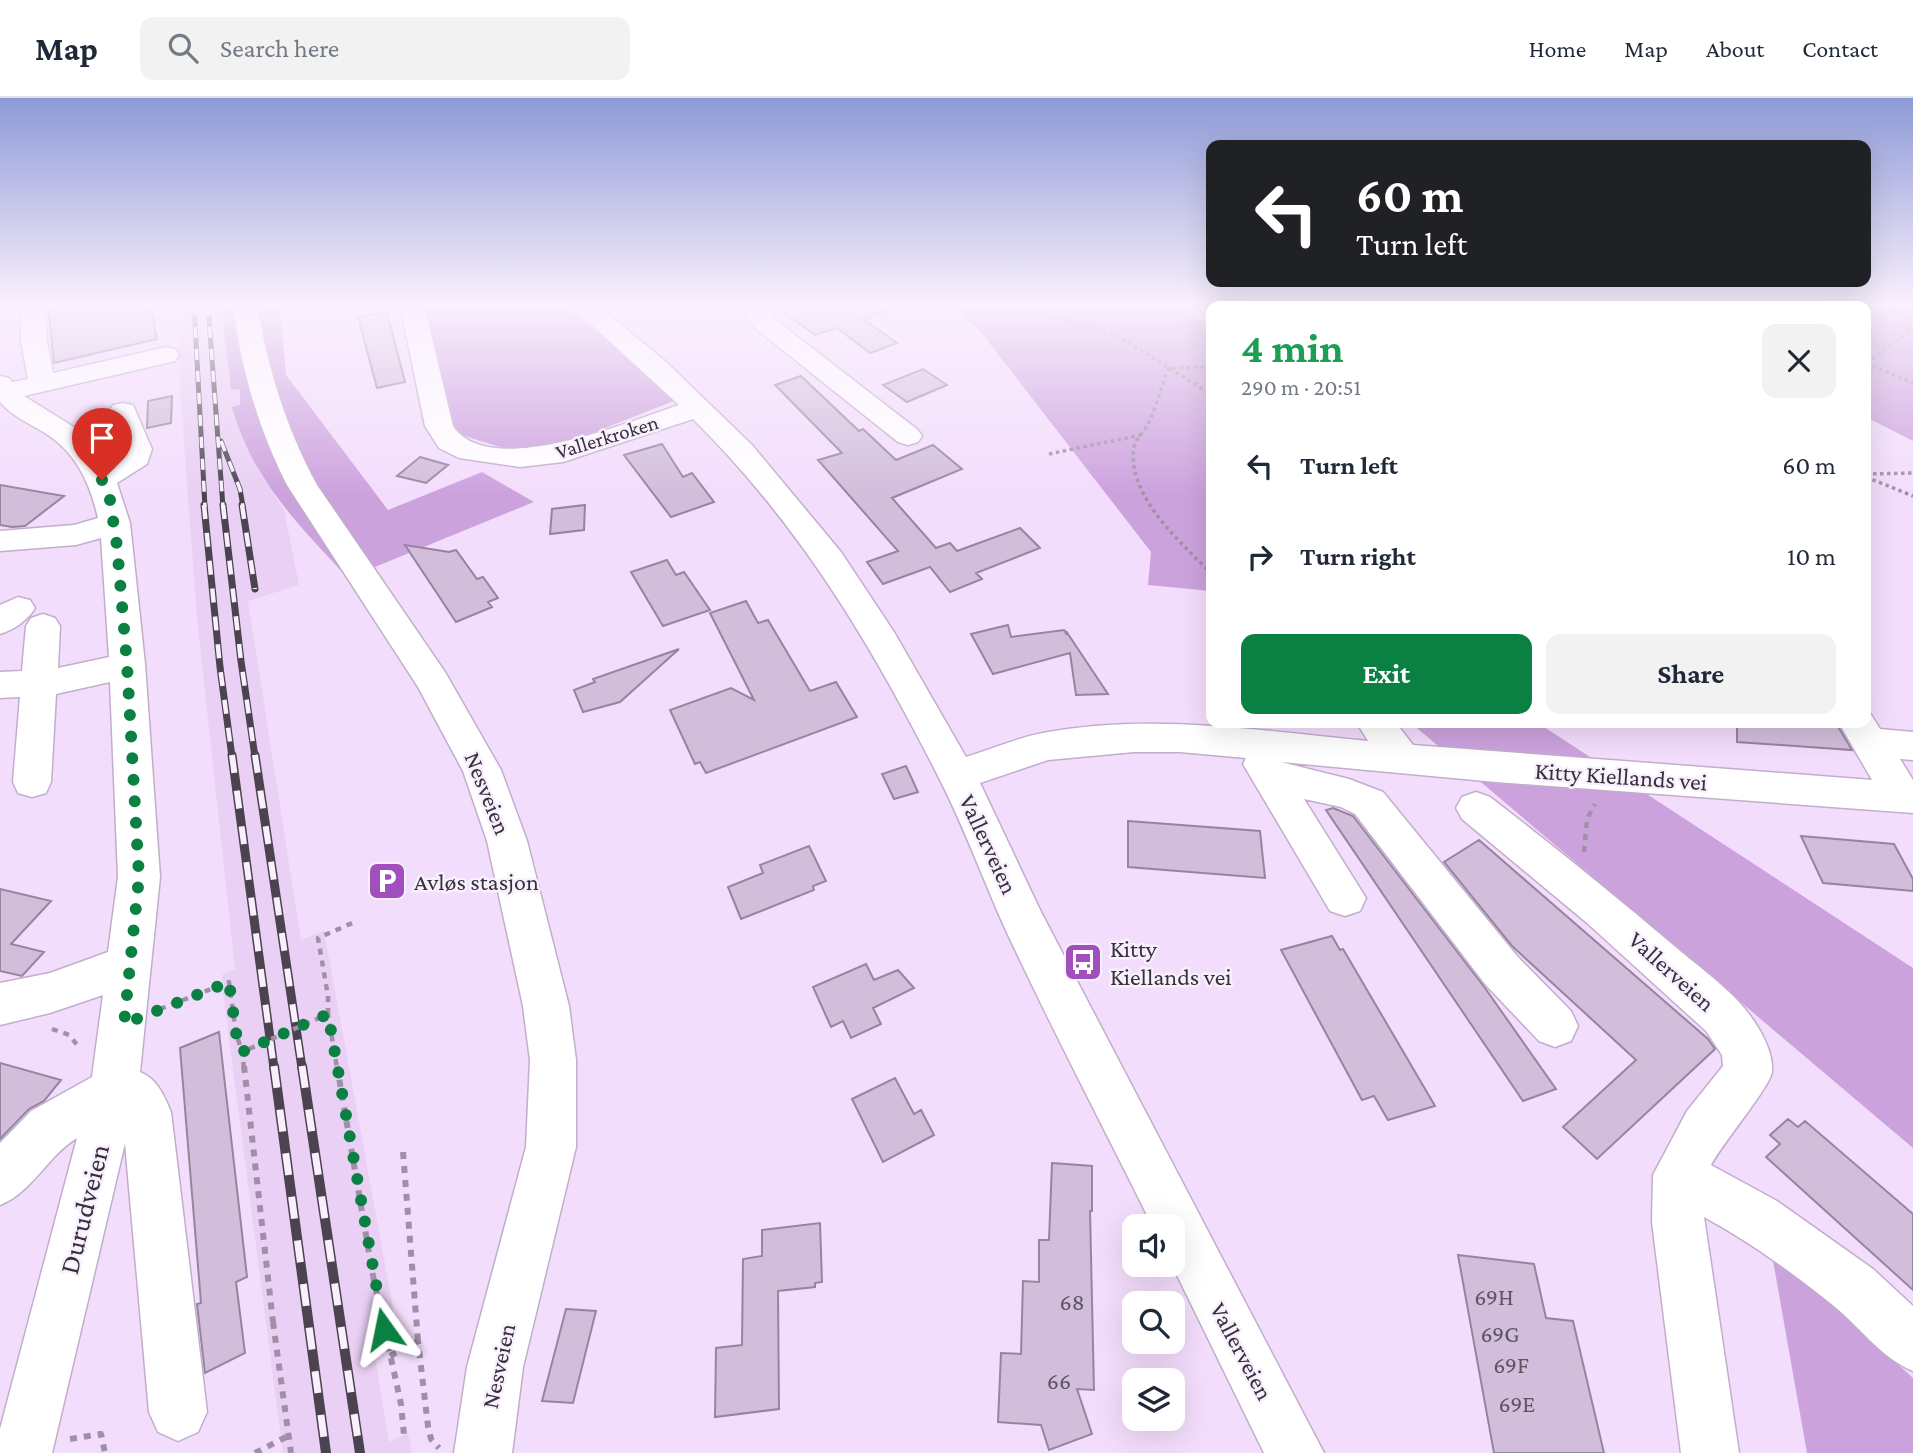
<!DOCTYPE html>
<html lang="en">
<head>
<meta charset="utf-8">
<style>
  body { margin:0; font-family:"Crimson Pro",serif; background:#f2f2f3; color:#1f2937; height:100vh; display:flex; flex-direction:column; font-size:26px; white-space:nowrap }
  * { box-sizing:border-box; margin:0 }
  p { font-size:23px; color:#747a83 }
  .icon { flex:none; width:38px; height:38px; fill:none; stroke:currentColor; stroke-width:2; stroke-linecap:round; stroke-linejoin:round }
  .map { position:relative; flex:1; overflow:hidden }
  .panel { position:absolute; left:1206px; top:203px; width:665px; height:427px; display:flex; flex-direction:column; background:#fff; border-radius:14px; box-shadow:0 7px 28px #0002 }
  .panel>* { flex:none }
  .guide { position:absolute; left:1206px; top:42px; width:665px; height:147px; border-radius:14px; box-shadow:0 7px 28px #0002; background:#202124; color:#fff; overflow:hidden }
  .buttons { position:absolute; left:1122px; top:1116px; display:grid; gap:14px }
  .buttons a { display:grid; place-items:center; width:63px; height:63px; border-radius:14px; background:#fff; box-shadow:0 7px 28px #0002; font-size:35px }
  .pin { position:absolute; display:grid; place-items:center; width:60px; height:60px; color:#fff; margin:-72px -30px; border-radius:50% 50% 50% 0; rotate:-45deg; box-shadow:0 0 7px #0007 }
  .pin .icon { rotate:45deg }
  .me { position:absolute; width:77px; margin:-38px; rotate:348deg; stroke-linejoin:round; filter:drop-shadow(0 0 5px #0008) }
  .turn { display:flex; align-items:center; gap:24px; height:147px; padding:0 35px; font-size:32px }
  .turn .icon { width:91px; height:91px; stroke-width:2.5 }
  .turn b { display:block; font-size:49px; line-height:60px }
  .round { display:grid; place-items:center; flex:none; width:74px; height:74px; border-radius:14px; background:#f2f2f3 }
  .summary { display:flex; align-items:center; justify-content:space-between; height:119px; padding:0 35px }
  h1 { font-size:42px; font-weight:700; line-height:52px; color:#1e9e55 }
  .cta { display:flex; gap:14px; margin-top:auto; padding:14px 35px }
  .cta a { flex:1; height:80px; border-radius:14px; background:#0b8043; color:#fff; font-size:28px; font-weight:700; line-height:80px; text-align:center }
  .cta a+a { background:#f2f2f3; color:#1f2937 }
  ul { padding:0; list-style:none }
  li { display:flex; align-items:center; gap:21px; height:91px; padding:0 35px }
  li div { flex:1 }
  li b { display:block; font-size:26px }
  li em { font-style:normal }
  header { display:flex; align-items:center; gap:42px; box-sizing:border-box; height:98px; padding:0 35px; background:#fff; border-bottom:2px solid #e0e1e3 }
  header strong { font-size:33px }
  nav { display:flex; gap:38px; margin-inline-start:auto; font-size:24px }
  .search { width:490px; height:63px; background:#f2f2f3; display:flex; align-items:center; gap:18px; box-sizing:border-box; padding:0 24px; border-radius:14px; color:#747a83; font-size:26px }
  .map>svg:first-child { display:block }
</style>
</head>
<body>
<header>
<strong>Map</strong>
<div class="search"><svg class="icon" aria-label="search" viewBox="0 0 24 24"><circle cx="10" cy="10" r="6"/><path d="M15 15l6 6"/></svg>Search here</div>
<nav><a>Home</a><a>Map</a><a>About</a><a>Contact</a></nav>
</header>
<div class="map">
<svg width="1913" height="1355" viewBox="0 0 1913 1355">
  <rect width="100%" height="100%" fill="#f3ddfc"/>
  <path fill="#e9d0f4" d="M179,207H221L231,291L240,290V307L232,309L261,377L284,412L299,487L248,503L301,842L324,833L396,1226L372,1240L389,1344L408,1335L412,1355H283L223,895L222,877L235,871L197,520L180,290Z"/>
  <path fill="#cca2dd" d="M221,207H280L286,277L388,412L482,374L534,404L348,480C297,425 253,383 232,309L240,307V291L231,292Z
    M425,207H561L648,270L679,301L567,345L513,353L458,336L443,300Z
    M950,207H1177L1211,228V493L1148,487L1151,454L980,233Z
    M1638,207H1913V343L1866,319V208Z
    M1411,625H1538L1913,870V1050Z
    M1771,1151L1913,1280V1355H1807Z"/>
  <path fill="#d2bedb" stroke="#97849f" stroke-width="2" d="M48,207H150L157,241L54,265Z
    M774,207H891V212L863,221L897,245L870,255L837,230L815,237Z
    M387,214L405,284L377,290L358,219Z
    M923,271L947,287L907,304L883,287Z
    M801,278L859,333L863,331L896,362L933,347L962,371L892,400L936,450L950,445L957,453L1020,430L1040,450L976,475L982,481L950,494L930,469L883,486L867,464L898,453L818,362L842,355L775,287Z
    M172,298L171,325L147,330L148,303Z
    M662,346L683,379L692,375L714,404L671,419L624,357Z
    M420,359L448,367L426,385L397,378Z
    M0,387L64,398L25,428L12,429L0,427Z
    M585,407L584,432L550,436L552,411Z
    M405,447L449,454L456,452L477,481L483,479L498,500L488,504L492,509L456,524Z
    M667,462L676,477L684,474L710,512L663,528L631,474Z
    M746,503L758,525L768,522L810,593L836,584L857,619L706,675L700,664L695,666L670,612L731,590L754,602L710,515Z
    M1008,527L1011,539L1064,532L1067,537L1066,533L1108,596L1076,597L1070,555L993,576L971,536Z
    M679,551L620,604L583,614L574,592L595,584L593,581Z
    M1737,625H1836L1852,652L1737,644Z
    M906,668L918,694L894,701L882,676Z
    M1333,710L1353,718L1485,890L1556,991L1523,1003L1326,712Z
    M1128,723L1260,733L1265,780L1128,769Z
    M1801,738L1894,746L1913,781V793L1823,785Z
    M1479,742L1708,941L1715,951L1597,1061L1563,1029L1636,962L1512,848L1444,764Z
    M809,748L826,783L813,788L814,792L741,821L728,789L763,775L760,767Z
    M0,791L51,803L11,846L44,854L22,878L0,873Z
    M1332,838L1340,852L1343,851L1435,1008L1388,1022L1374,998L1362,1002L1281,852Z
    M866,866L874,882L898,872L914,890L873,910L881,926L851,940L843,923L831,929L813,889Z
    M219,934L247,1179L236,1184L245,1255L205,1275L197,1206L201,1205L180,950Z
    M0,965L61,982L44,1003L29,1011L0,1041Z
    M895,980L914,1016L921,1012L934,1037L883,1064L852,1001Z
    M1788,1021L1798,1029L1805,1023L1913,1116V1192L1766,1059L1780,1046L1770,1037Z
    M1052,1065L1092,1068V1113H1090L1094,1292L1077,1291L1092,1336L1049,1352L1041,1327L998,1324L1001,1255L1021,1256L1023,1183L1039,1184V1142H1049Z
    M820,1125L822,1184L815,1185V1189L778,1193L779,1311L715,1319L716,1250L742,1247L743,1161L762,1158V1132Z
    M1458,1157L1534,1166L1546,1220L1573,1223L1604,1355H1494Z
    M566,1211L596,1213L573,1305L542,1303Z"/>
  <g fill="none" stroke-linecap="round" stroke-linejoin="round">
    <defs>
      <path id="minor" d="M21,207H45L47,243L53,275L166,249L175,251L179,257L175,263L24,298L77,331L107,366L123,356L124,351L109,313L113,307L123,305L133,307L152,351L147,366L117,385L130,425L145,566L160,779L140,974C157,981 164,997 171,1014L207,1314L198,1334L178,1343L158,1334L149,1314L125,1045L52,1355H0V1331L77,1040C47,1058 33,1094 0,1107V1045L31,1013L92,979L103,897L50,915L0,927V885L50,875L108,854L118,779L110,584L56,596L51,684L46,695L32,699L18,695L13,684L20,599L0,600V574L22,573L26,528L31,520L43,516L55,520L60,528L58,570L109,559L101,440L76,447L0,453V433L74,427L98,420C90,385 76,354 45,335C29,325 13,319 0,304V278L9,280L12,284L28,281L21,243Z
        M233,207H257C268,271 286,330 317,387L445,574L501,672L527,743L569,908L576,962V1049L523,1269L512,1355H454L467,1269L526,1049L530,962L523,908L487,743L463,673L418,589L287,387C258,330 241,271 233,207Z
        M400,207H424L453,328C489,383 631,323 679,307L570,207H597L665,263L752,347L841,454L894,534L966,659C993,651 1021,638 1048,634C1153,615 1263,633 1368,643L1357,625H1396L1413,647L1872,682L1839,625H1866V614L1870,615L1880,631L1913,634V662L1900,661L1913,682V715L1496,684L1281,664L1349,681L1383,694L1517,858L1571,913L1578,928L1571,943L1555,949L1539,943L1485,886L1355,716L1341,709L1304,701L1366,800L1360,813L1345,818L1330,813L1243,666L1246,660L1180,654H1134L1048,662L980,685L1041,814L1324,1355H1264L1172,1167V1129H1153C1103,1028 1050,928 1003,826C981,776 962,724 937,676C870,544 799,426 693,321L563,364L520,369L459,360L439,350L425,328Z
        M738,207H763L773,220L918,332L922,338L918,344L908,347L898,344L755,230Z
        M18,499L30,502L35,510C27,523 15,531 0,536V507Z
        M1476,694L1490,699C1552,747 1613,796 1673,847C1694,865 1718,882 1738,903C1753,919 1774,949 1772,974C1770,989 1722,1046 1711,1067L1777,1103L1873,1171L1913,1208V1273C1880,1259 1861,1230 1834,1208C1793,1175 1750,1144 1704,1119L1739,1355H1681L1652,1124L1653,1077L1687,1013L1723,968L1722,957L1706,933L1587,825L1462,721L1456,710L1462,699Z"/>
    </defs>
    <use href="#minor" stroke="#c2aecb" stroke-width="3"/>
    <path stroke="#a090a7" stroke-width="3.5" stroke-dasharray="3.5 3.5" stroke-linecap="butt" d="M994,207L1069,223L1116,237L1211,296
      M1513,207L1516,208
      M1836,207L1839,208
      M1866,217L1913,234
      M1866,265L1913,285
      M1867,265L1909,233V207
      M1211,269L1169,270C1161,288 1157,308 1148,326C1144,334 1136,340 1134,349C1126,397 1181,445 1211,475
      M1049,356L1141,337
      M1866,376L1913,375
      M1866,379L1913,398"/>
    <path stroke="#a090a7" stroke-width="4.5" stroke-dasharray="6 6" stroke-linecap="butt" d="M1584,754L1587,721L1595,706
      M160,911L229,884L236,935L242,954
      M328,916V898L318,840L357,823
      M52,931L69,937L79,949"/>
    <path stroke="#a090a7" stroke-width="6" stroke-dasharray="7 7" stroke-linecap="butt" d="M403,1054L418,1243
      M373,1178L401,1306L404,1337
      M273,1224L291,1355
      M390,1258L418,1243L428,1328L431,1341L439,1350
      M70,1341L101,1336L105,1355
      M255,1355L288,1338"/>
    <use href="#minor" fill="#fff" fill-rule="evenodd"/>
    <defs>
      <path id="rail-far3" d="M194,207L205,409
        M208,207L223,409
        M221,343L240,391L243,409"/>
      <path id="rail-far2" d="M204,407L220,569L232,659
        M223,407L241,563L255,659
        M242,407L255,491"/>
      <path id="rail-far1" d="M232,657L274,970
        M255,657L302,970"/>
      <path id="rail" d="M274,968L326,1355
        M302,968L360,1355"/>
    </defs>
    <use href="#rail-far3" stroke="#4c4351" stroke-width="5"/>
    <use href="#rail-far2" stroke="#4c4351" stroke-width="7"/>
    <use href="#rail-far1" stroke="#4c4351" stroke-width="9"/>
    <use href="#rail" stroke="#4c4351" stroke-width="10"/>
    <use href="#rail-far3" stroke="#f8f0fc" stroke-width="3.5" stroke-dasharray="11" stroke-linecap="butt"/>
    <use href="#rail-far2" stroke="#f8f0fc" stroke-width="4.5" stroke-dasharray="14" stroke-linecap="butt"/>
    <use href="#rail-far1" stroke="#f8f0fc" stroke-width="6" stroke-dasharray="18" stroke-linecap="butt"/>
    <use href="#rail" stroke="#f8f0fc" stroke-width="7" stroke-dasharray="22" stroke-linecap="butt"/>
    <path stroke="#a090a7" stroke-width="4.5" stroke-dasharray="6 6" stroke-linecap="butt" d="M244,970L242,954L328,916L337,970"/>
    <path stroke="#a090a7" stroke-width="6" stroke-dasharray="7 7" stroke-linecap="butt" d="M244,968L273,1224
      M337,968L373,1178"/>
  </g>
  <linearGradient id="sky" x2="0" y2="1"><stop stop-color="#8e9ad6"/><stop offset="0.52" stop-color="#faf0fe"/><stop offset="1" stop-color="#faf0fe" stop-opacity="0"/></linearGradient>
  <rect width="1913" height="397" fill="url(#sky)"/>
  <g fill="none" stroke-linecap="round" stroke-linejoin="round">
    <path stroke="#0b8043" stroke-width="12" stroke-dasharray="0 21.6" d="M102,382L110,402L117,448L127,566L139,779L124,926L229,884L236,935L242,954L328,916L384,1231"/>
  </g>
  <defs>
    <symbol id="parking-square" viewBox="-11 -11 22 22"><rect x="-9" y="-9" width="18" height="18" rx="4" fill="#a14fbf" stroke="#f8f0fc"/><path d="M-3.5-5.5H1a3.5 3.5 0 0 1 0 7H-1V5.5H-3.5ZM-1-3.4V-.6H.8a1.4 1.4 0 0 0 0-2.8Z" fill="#fff"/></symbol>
    <symbol id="bus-square" viewBox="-11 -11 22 22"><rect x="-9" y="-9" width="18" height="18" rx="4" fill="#a14fbf" stroke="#f8f0fc"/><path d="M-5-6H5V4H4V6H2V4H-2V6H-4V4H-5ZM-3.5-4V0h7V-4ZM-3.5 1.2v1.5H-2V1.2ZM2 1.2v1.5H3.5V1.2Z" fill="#fff"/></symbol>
  </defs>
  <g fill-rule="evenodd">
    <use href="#parking-square" x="365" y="761" width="44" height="44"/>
    <use href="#bus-square" x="1061" y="842" width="44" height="44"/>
  </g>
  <g text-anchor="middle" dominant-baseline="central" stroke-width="5" stroke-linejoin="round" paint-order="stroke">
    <g font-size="21" fill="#38303c" stroke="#f8f0fc">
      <text transform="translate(607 339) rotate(-17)">Vallerkroken</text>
    </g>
    <g font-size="24" fill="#38303c" stroke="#f8f0fc">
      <text transform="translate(1621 678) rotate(4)">Kitty Kiellands vei</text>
      <text transform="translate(488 695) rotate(68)">Nesveien</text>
      <text transform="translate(989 746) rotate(65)">Vallerveien</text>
      <text transform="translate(1672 873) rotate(42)">Vallerveien</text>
      <text transform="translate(1242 1253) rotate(62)">Vallerveien</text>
      <text transform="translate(498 1268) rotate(-78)">Nesveien</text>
    </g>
    <g font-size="24" fill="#38303c" stroke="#f8f0fc" text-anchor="start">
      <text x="414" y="783">Avløs stasjon</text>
      <text x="1110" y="850">Kitty<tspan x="1110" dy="28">Kiellands vei</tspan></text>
    </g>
    <g font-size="24" fill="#5e5464">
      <text x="1494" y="1198">69H</text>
      <text x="1072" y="1203">68</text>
      <text x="1500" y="1235">69G</text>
      <text x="1511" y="1266">69F</text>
      <text x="1059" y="1282">66</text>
      <text x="1517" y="1305">69E</text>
    </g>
    <g font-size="28" fill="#38303c" stroke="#f8f0fc">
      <text transform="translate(84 1111) rotate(-76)">Durudveien</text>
    </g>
  </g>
</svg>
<div class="buttons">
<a><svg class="icon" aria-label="sound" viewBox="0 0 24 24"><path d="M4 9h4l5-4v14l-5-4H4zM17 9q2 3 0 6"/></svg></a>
<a><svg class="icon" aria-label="search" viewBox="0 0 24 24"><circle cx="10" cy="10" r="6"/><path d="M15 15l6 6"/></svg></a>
<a><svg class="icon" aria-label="layers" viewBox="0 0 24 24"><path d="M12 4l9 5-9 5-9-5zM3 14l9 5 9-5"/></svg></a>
</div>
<div class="pin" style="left:102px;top:382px;background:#d93025"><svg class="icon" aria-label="arrive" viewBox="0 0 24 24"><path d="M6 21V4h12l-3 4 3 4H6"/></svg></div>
<svg class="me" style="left:384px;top:1231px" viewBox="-20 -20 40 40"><path d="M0-17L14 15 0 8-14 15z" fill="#0b8043" stroke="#fff" stroke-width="4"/></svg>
<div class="guide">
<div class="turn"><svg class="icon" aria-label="left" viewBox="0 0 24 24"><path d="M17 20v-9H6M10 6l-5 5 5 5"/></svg><div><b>60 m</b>Turn left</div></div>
</div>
<section class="panel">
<div class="summary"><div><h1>4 min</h1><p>290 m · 20:51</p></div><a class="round"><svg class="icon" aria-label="close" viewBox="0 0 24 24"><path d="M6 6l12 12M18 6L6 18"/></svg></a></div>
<ul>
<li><svg class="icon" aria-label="left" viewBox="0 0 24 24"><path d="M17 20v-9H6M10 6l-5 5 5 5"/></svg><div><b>Turn left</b></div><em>60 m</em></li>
<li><svg class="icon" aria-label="right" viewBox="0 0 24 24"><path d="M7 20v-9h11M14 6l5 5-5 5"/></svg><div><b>Turn right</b></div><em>10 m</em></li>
</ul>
<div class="cta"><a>Exit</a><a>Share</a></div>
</section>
</div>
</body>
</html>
